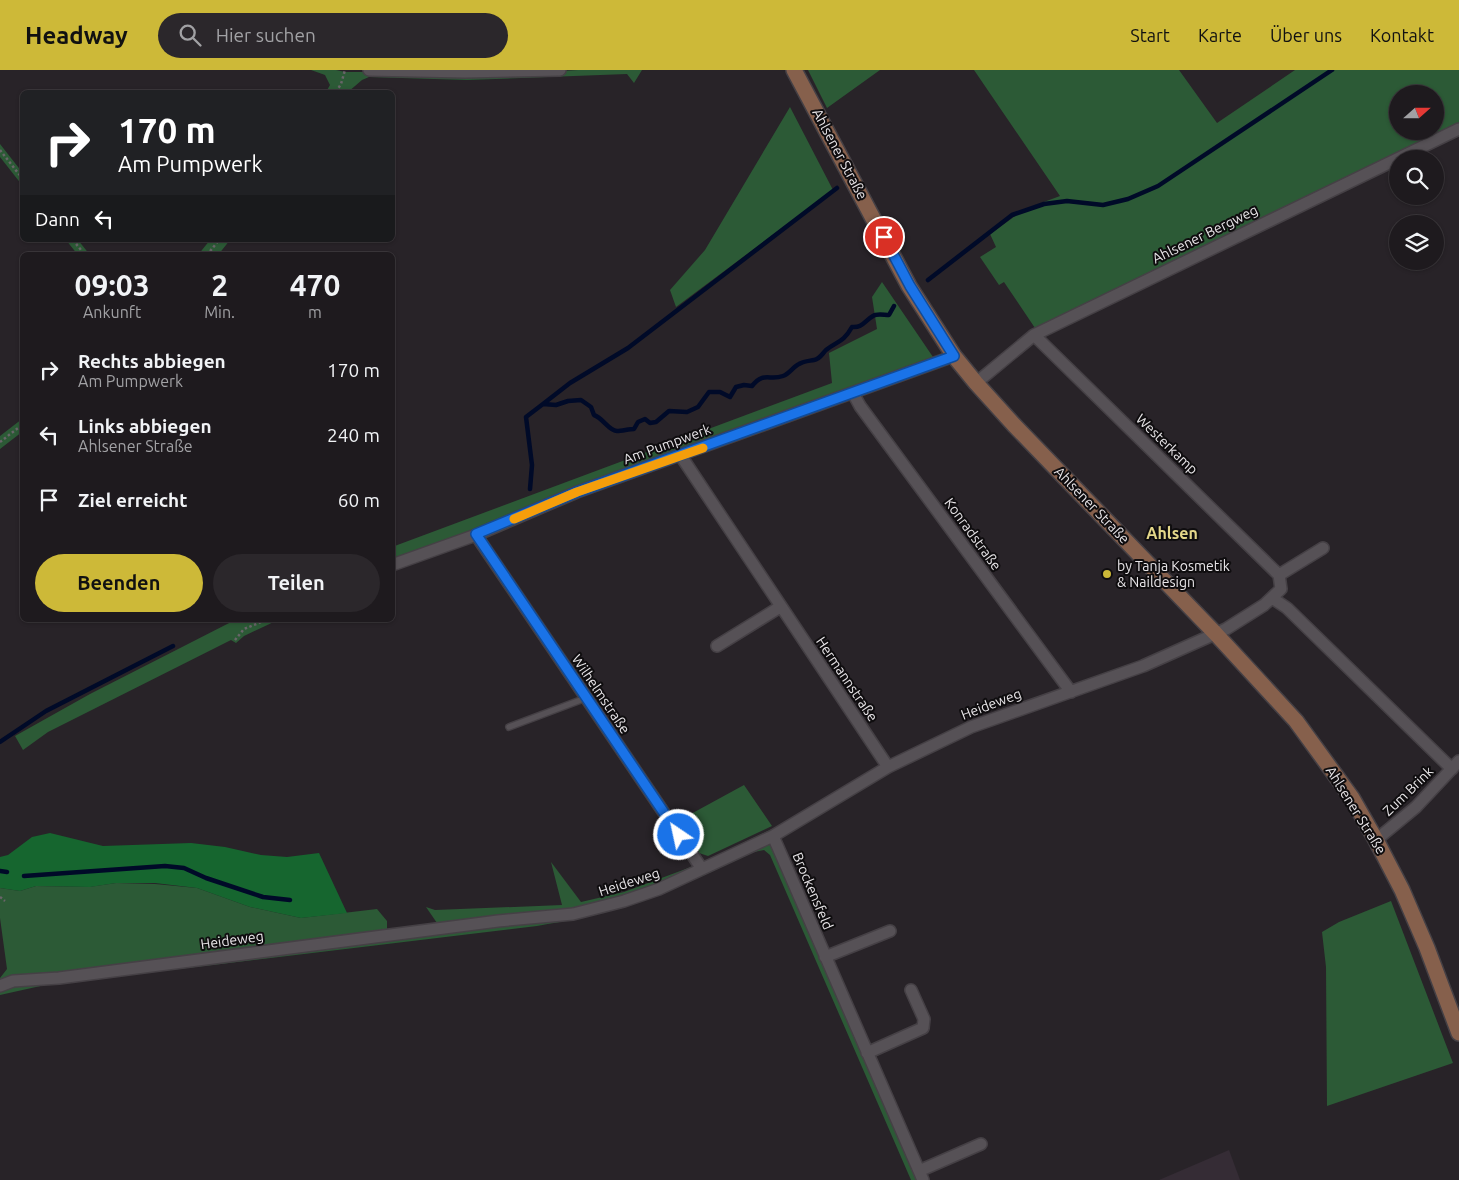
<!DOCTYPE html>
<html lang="de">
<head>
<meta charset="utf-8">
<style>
  body { margin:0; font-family:Ubuntu,sans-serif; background:#2b272b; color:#f1f3f6; height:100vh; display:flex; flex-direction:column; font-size:19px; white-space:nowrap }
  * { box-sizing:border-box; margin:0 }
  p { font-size:16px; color:#a1a1a4 }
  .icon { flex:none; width:28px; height:28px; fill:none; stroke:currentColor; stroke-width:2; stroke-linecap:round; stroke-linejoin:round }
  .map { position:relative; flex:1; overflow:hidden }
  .details { position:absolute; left:20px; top:182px; width:375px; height:370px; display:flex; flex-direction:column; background:#1e1a1e; border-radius:8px; box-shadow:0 1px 4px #0004,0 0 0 1px #3c383c }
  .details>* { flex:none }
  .hud { position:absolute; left:20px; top:20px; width:375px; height:152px; border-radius:8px; box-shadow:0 1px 4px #0004,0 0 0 1px #3c383c; background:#202124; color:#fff; overflow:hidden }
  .needle { width:32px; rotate:69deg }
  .tools { position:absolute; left:1389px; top:15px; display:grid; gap:10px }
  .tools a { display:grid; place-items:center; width:55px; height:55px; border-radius:50%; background:#1e1a1e; box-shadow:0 1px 4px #0004,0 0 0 1px #3c383c; font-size:25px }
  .pin { position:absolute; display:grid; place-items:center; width:42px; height:42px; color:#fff; margin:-21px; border:2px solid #fff; border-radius:50%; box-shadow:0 1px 5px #0007 }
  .me { position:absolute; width:55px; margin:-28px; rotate:326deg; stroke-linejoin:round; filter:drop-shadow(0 0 4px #0008) }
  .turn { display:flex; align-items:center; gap:18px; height:105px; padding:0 15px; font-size:22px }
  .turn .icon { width:65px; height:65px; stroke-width:2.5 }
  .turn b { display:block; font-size:35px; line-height:42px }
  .then { display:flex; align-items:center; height:48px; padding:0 15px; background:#0003; gap:10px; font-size:19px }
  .eta { display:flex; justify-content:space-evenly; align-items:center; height:85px; text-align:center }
  .eta b { font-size:30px; font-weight:700; line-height:35px }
  .action { display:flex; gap:10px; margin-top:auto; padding:10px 15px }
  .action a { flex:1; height:58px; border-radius:30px; background:#cdb938; color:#111; font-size:20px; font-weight:700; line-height:58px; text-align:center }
  .action a+a { background:#2b272b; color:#f1f3f6 }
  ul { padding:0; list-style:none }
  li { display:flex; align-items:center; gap:15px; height:65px; padding:0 15px }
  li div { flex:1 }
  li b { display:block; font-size:19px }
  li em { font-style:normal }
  header { display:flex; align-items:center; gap:30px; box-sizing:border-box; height:70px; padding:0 25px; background:#cdb938; color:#111 }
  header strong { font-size:24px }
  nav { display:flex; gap:28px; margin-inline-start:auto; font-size:18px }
  .search { width:350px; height:45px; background:#2b272b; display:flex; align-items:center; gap:12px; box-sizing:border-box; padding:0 18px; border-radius:28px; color:#a1a1a4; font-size:19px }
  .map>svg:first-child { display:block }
</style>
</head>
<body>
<header>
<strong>Headway</strong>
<div class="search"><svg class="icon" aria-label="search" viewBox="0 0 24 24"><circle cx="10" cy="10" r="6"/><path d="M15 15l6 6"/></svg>Hier suchen</div>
<nav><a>Start</a><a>Karte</a><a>Über uns</a><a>Kontakt</a></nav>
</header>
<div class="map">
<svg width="1459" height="1110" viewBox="0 0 1459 1110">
  <rect width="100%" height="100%" fill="#282328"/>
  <path fill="#352c35" d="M1229,1080L1240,1110H1159Z"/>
  <path fill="#2c5a36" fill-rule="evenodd" d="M311,0H336L345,2H545L578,0H642L634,13L627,4L467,10L369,7L362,10L348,22H326L330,15L325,5Z
    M808,0H880L827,38Z
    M974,0H1179L1217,53L1295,0H1459V54L1035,258L1004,212L999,215L980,187L996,177L990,164L1025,139L1060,126ZM1398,24H1435V61H1398Z
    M790,37L833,120L676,237L670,220L705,180Z
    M0,74L22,102V115L0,87Z
    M66,170H78L90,185H78Z
    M210,170H230L218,185H198Z
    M882,212L933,287L576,419L393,492L392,477L832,313L829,283L877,259L872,227Z
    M22,349V362L0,379V366Z
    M235,550H278L244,566L236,573L231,570L48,662L23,680L15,666L90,624Z
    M744,715L772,756L708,786L699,783L678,751Z
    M772,759L923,1110H911L770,785L764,780L754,782C711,802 668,823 623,837C595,846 566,851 537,856L45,915L0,925V908L7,899L0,848V818L20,821L36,816L89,817L116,813L155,814L197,818L250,837L301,848L377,839L387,851V861L437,853L426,837L435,840L562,835L551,792L581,832L624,822L699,794Z
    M1391,831L1453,993L1327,1036L1326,897L1322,862L1339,852Z"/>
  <path fill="#16662f" d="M50,763L103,776L191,773L225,777L261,785L287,787L319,783L347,843L301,848L250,837L197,818L155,813H116L90,817L36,816L20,821L0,818V787L8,785L32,767Z"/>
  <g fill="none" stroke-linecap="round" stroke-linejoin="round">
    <path stroke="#000a28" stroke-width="4.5" d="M928,210L1012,145L1044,134L1067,131L1103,135L1128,129L1158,116L1332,0
      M543,334L570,313L628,278L837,118
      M530,419L532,395L526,347L543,334L556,335L568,331L581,330L591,337L594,345C603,348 609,361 617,361C622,361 629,359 634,359L638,352L645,349L650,353L656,352L669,341L687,342L698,337L709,322H720L730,327L736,317L744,315L752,316C764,301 769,311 783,306C789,304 793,297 799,294C804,291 809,291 814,290C820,289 822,284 826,280C837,271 843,273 852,257C863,258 864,251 873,246C877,243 884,245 889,245L894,236
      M0,672L46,641L173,576
      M0,801L7,802
      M24,806L165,796L184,798L206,808L263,827L290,830"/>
    <defs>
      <path id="lane" d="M509,657L586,628"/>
      <path id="street" d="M369,0L465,2L560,0
        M976,313L1034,265L1459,59
        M853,323L860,336L1071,622
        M681,386L888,697
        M476,465L702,799
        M392,495L476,465L577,422L954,286
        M1279,505L1323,478
        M1272,528L1287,538L1452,699
        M717,576L780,537
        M773,766L923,1110
        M1376,770L1416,737L1459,691
        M825,887L890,861
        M0,916L13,911L59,908L498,851L573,844L624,831L659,819L773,766L888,697L971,657L1143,596L1226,559L1264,535L1281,519L1279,505L1034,265
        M867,983L923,958L924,949L911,920
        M919,1101L981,1074"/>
      <path id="secondary" d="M794,0L909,216L954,286L976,313L1014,355L1215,563L1296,651L1352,728L1376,770L1402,820L1427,878L1459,963"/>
    </defs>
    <use href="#lane" stroke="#454045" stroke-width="8"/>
    <use href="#street" stroke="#454045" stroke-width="14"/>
    <use href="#secondary" stroke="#454045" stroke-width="18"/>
    <path stroke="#696569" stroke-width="2.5" stroke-dasharray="2.5 2.5" stroke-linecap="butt" d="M336,22L341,14L345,0
      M0,80L22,108
      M73,170L85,185
      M207,185L219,170
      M0,372L22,355
      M235,570L244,559L266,550
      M0,827L5,831"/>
    <use href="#lane" stroke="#565156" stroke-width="5.5"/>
    <use href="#street" stroke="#565156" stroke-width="11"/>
    <use href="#secondary" stroke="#86604c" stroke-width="15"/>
  </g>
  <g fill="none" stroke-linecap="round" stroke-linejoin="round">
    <defs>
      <path id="route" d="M679,765L476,464L577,422L954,286L910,216L884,167"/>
    </defs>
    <use href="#route" stroke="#114b97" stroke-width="12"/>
    <use href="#route" stroke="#1a73e8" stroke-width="9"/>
    <path stroke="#f59e0b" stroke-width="9" d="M514,449L577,422L703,378"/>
  </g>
  <circle fill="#cdb938" stroke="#0f0d0f" stroke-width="2" cx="1107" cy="504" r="5"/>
  <g text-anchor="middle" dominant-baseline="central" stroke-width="4" stroke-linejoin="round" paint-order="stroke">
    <g font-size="14" fill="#e9e6e9" stroke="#0f0d0f">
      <text transform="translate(840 84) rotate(62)">Ahlsener Straße</text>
      <text transform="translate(1205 164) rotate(-26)">Ahlsener Bergweg</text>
      <text transform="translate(667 374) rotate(-20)">Am Pumpwerk</text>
      <text transform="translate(1167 374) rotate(44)">Westerkamp</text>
      <text transform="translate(1092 435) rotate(46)">Ahlsener Straße</text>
      <text transform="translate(973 464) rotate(54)">Konradstraße</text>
      <text transform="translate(847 609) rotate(56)">Hermannstraße</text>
      <text transform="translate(601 624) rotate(56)">Wilhelmstraße</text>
      <text transform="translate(991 634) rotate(-21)">Heideweg</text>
      <text transform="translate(1408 721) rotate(-44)">Zum Brink</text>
      <text transform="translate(1356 740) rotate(58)">Ahlsener Straße</text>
      <text transform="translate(629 812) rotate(-18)">Heideweg</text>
      <text transform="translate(813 821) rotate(67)">Brockensfeld</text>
      <text transform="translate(232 870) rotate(-8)">Heideweg</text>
    </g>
    <g font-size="14" fill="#e9e6e9" stroke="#0f0d0f" text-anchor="start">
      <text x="1117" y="496">by Tanja Kosmetik<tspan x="1117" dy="16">&amp; Naildesign</tspan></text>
    </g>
    <g font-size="16" font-weight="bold" fill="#e4d789" stroke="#0f0d0f">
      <text x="1172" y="463">Ahlsen</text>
    </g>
  </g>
</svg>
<div class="tools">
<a><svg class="needle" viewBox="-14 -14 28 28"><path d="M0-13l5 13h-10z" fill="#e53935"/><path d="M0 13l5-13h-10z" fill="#a1a1a4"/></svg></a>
<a><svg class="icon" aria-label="search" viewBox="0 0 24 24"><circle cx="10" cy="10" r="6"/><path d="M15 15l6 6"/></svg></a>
<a><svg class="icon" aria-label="layers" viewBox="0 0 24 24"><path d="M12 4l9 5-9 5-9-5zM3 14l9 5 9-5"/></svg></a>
</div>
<div class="pin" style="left:884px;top:167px;background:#d93025"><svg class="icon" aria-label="arrive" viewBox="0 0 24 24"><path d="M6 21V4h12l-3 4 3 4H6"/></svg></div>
<svg class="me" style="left:679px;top:765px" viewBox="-20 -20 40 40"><circle r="17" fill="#1a73e8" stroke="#fff" stroke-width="3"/><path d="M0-11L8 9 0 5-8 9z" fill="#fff"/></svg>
<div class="hud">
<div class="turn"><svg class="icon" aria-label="right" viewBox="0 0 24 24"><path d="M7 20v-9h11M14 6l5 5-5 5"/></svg><div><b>170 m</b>Am Pumpwerk</div></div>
<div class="then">Dann<svg class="icon" aria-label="left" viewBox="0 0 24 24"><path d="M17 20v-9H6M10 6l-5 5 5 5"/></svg></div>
</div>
<section class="details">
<div class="eta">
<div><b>09:03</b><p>Ankunft</p></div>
<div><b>2</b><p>Min.</p></div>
<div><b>470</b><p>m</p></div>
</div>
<ul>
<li><svg class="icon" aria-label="right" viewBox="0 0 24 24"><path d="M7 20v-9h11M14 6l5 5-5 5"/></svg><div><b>Rechts abbiegen</b><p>Am Pumpwerk</p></div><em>170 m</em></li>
<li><svg class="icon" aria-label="left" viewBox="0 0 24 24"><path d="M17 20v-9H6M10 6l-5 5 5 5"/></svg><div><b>Links abbiegen</b><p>Ahlsener Straße</p></div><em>240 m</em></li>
<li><svg class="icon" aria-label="arrive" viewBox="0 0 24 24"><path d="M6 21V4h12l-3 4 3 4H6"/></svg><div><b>Ziel erreicht</b></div><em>60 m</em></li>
</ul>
<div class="action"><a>Beenden</a><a>Teilen</a></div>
</section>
</div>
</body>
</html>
